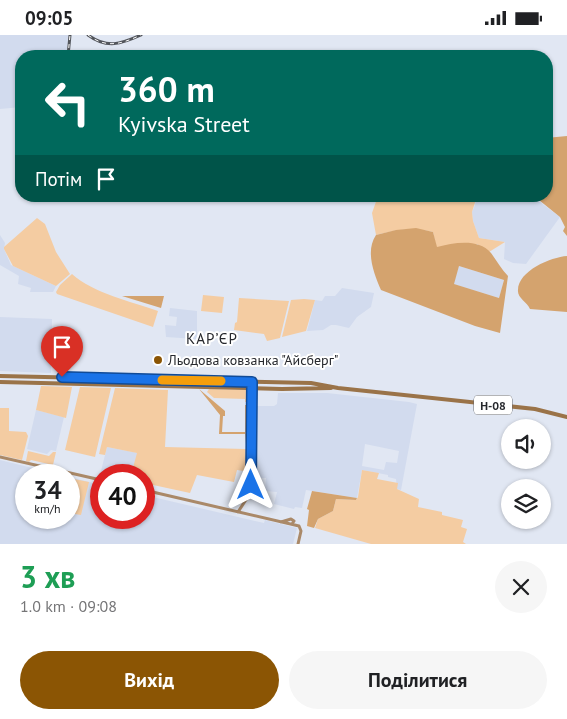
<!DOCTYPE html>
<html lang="uk">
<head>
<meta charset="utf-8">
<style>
  body { margin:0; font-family:"PT Sans",sans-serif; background:#f6f6f6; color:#202124; height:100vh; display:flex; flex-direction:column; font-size:19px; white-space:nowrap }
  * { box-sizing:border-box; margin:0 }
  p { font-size:16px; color:#757577 }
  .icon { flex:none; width:28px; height:28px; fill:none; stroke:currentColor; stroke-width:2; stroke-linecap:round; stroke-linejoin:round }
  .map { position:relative; height:509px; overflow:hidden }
  .panel { display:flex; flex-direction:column; background:#fff; flex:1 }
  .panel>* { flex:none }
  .hud { position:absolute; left:15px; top:15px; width:538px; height:152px; border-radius:20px; box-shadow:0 1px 4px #0004; background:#00695c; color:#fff; overflow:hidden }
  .tools { position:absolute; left:501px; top:384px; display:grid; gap:10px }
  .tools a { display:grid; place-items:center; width:50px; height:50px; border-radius:50%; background:#fff; box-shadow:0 1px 4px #0004; font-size:25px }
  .speed { position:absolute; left:15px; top:429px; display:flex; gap:10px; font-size:25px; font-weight:700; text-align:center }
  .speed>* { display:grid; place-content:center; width:65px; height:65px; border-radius:50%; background:#fff; box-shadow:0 1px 4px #0004; line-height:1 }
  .speed small { font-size:12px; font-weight:400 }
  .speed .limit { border:8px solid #d22; background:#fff; color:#111 }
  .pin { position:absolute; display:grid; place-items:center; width:42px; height:42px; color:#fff; margin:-51px -21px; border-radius:50% 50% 50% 0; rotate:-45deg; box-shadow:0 0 5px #0007 }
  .pin .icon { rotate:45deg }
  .me { position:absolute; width:55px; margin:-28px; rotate:0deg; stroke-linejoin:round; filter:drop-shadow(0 0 4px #0008) }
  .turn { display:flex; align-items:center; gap:18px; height:105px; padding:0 20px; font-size:22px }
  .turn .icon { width:65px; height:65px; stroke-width:2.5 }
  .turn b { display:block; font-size:35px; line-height:42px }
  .then { display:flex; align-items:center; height:48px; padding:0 20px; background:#0003; gap:10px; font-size:19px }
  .round { display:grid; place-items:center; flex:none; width:52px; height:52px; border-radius:26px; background:#f6f6f6 }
  .summary { display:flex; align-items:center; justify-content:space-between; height:85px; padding:0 20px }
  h1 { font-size:30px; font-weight:800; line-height:38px; color:#1e9e55 }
  .primary-button { display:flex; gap:10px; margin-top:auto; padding:10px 20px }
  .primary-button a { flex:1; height:58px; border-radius:30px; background:#8b5504; color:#fff; font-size:20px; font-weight:800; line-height:58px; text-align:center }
  .primary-button a+a { background:#f6f6f6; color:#202124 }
  .status { display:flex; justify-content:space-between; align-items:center; height:35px; padding:0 25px; background:#fff; direction:ltr }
  .status svg { height:14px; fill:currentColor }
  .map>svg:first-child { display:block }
</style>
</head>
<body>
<div class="status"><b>09:05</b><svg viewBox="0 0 49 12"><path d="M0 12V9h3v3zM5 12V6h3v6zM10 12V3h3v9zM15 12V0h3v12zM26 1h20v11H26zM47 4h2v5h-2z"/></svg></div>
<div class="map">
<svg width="567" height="509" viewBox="0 0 567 509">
  <rect width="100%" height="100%" fill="#e1e7f3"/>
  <path fill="#d2dbee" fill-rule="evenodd" d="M0,0H68L67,21H21V72L0,74Z
    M477,161H532L560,182L526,229L513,228L504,224L505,207L479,203L473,186L472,177L475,170Z
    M0,200L5,208L4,214L11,230L56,251L53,257H30L31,253L18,249L19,241L0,230Z
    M459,231L504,245L499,263L453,249Z
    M342,253L374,258L371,272L357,282L349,293L336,290H331L323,295L307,296L315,265L322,266L325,261H335Z
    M170,273L197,276V304L166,302L165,290L176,291L177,282L169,281Z
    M0,282L52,284L51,338L0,336Z
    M278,358H327L409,367L417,369L401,455L397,454L396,444L388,442V440L362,435L357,463L306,455L302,473L295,472L294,474L274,469L277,457L265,456L266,443H255L257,435V371H274L277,369ZM365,409L399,416L397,428L386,427L384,435L362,431Z
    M36,375L64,382L56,416L51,415L47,419L27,414Z
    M107,412L138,418L131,440H100Z
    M0,425L61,440H26V482H69V442L101,450V482H144V460L264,488L265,485L297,493L293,509H0Z"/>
  <path fill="#f4cca2" d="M378,161H477L472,177L473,186L479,203L505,207L489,217L477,209L440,230L433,197C412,192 398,194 376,200L372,178Z
    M37,183L45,189L56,217L70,239L56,251L13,231L4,214V212Z
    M72,239C93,258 132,267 158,276L153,292L57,259L56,257L60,250Z
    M203,260L224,262L222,278L201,276Z
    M239,263L289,266L280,303L267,306L264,299L234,295L235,288L237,287Z
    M304,264L315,265L306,296L282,302L291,265Z
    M120,345L194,347L195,349L120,348L119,347Z
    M41,351L72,352L66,383L36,375Z
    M80,352L111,353L95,422L65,415Z
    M115,353L168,355L165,412L246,414L250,417V437L237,435L234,447L197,440L190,458L144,448V440H131L137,418L107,412L105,420L99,419Z
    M209,354L248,355L251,357V367H245V364L214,363L207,357Z
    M0,373H9V396L26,397L28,401L22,425L0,420Z
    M28,416L49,421L53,417H56L53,430L31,425L29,427L26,426Z
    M362,435L379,438L377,444L398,448L397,454L419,464L418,472L442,477V480L463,485L461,492L467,494L463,507L466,509H371L315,493L318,484L333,476L336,464L356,465L358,462Z
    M69,443L89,447L81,480L69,478Z"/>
  <path fill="#d4a36e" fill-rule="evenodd" d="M567,101V201L563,196L565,192L560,182L534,161H546V103Z
    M416,193L433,197L437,212C454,208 478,203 491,218C497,226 501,234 508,241L500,298L475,291L381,255C374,239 365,216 376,200L396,195ZM459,231L504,245L499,263L454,249Z
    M567,221V277L530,274C527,267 517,263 518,255C518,236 551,222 567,221Z
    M122,261H164L161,273Z
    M199,354L225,376V381H223L222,397H245V370H251L250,410H246L245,399H219L220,380Z
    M312,456L357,463L356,465L336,464L333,476L318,484L314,493L307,491L309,475L307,474Z"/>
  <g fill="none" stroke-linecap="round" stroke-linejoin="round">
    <path stroke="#aa8968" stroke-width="3" d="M0,422L101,445
      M144,455L299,491L301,496L298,509
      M238,477L251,457L252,353
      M281,487L291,484L294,486L292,489"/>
    <path stroke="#9a7348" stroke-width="4" d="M0,341L311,348L338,353L535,374L567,382
      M0,347L282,354L331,353"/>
    <defs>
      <path id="rail" d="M88,0C107,14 121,9 141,0
        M68,21L70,0"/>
    </defs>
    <use href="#rail" stroke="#52555b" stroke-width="3"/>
    <use href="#rail" stroke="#fff" stroke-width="1" stroke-dasharray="4" stroke-linecap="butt"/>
  </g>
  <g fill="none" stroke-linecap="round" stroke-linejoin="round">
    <defs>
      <path id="route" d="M62,342L252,347L251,450"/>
    </defs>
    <use href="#route" stroke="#114b97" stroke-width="12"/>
    <use href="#route" stroke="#1a73e8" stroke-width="9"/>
    <path stroke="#f59e0b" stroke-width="9" d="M162,345L221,346"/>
  </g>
  <circle fill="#8b5504" stroke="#fff" stroke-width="2" cx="158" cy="325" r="5"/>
  <g text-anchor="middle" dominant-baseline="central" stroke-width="4" stroke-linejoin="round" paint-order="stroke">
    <rect fill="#fff" stroke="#67686c" stroke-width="1" x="474" y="360.5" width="38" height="19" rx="4"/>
    <g font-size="12" font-weight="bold" fill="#26282d">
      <text x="493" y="370">Н-08</text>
    </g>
    <g font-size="14" fill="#26282d" stroke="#fff" text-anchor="start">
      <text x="168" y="325">Льодова ковзанка "Айсберг"</text>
    </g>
    <g font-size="15" letter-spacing="1" fill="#26282d" stroke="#fff">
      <text x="212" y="303">КАР’ЄР</text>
    </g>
  </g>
</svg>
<div class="tools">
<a><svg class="icon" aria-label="sound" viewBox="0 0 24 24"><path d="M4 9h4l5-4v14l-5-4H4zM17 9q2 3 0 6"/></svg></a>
<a><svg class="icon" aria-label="layers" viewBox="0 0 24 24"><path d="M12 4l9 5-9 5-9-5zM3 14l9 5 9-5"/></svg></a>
</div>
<div class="speed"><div>34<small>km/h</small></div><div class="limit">40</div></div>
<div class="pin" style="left:62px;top:342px;background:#d93025"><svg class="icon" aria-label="arrive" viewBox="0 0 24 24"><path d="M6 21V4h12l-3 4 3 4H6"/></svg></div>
<svg class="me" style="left:251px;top:450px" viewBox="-20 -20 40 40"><path d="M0-17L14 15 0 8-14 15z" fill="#1a73e8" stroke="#fff" stroke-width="4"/></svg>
<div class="hud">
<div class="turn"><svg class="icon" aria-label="left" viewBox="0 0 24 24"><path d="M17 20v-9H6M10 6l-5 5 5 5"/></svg><div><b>360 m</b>Kyivska Street</div></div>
<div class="then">Потім<svg class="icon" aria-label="arrive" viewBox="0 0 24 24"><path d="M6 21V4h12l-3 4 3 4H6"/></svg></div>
</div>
</div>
<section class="panel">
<div class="summary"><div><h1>3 хв</h1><p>1.0 km · 09:08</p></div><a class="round"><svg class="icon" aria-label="close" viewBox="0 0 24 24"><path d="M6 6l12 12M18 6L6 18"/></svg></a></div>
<div class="primary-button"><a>Вихід</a><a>Поділитися</a></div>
</section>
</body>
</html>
